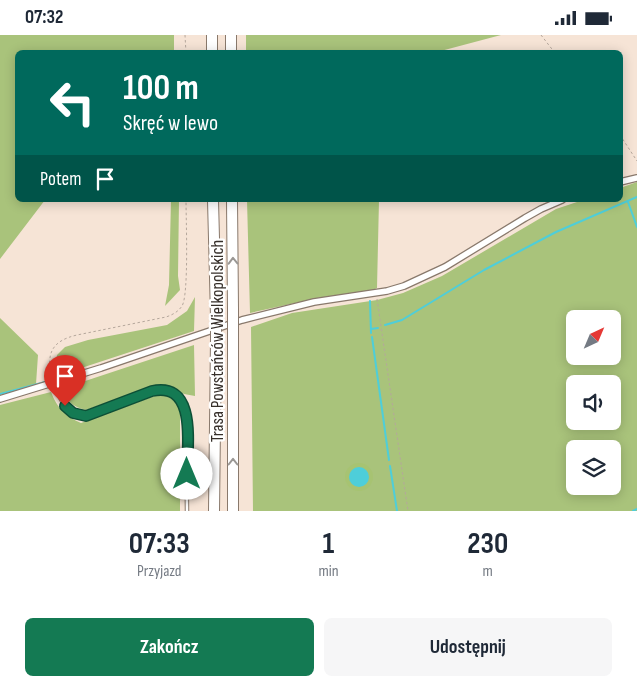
<!DOCTYPE html>
<html lang="pl">
<head>
<meta charset="utf-8">
<style>
  body { margin:0; font-family:"Sofia Sans Condensed",sans-serif; background:#f6f6f7; color:#1f2937; height:100vh; display:flex; flex-direction:column; font-size:19px; white-space:nowrap }
  * { box-sizing:border-box; margin:0 }
  p { font-size:16px; color:#747a83 }
  .icon { flex:none; width:28px; height:28px; fill:none; stroke:currentColor; stroke-width:2; stroke-linecap:round; stroke-linejoin:round }
  .map { position:relative; height:476px; overflow:hidden }
  .side { display:flex; flex-direction:column; background:#fff; flex:1 }
  .side>* { flex:none }
  .banner { position:absolute; left:15px; top:15px; width:608px; height:152px; border-radius:8px; box-shadow:0 2px 12px #0003; background:#00695c; color:#fff; overflow:hidden }
  .needle { width:32px; rotate:44deg }
  .tools { position:absolute; left:566px; top:275px; display:grid; gap:10px }
  .tools a { display:grid; place-items:center; width:55px; height:55px; border-radius:8px; background:#fff; box-shadow:0 2px 12px #0003; font-size:25px }
  .pin { position:absolute; display:grid; place-items:center; width:42px; height:42px; color:#fff; margin:-51px -21px; border-radius:50% 50% 50% 0; rotate:-45deg; box-shadow:0 0 5px #0007 }
  .pin .icon { rotate:45deg }
  .me { position:absolute; width:55px; margin:-28px; rotate:0deg; stroke-linejoin:round; filter:drop-shadow(0 0 4px #0008) }
  .turn { display:flex; align-items:center; gap:18px; height:105px; padding:0 25px; font-size:22px }
  .turn .icon { width:65px; height:65px; stroke-width:2.5 }
  .turn b { display:block; font-size:35px; line-height:42px }
  .then { display:flex; align-items:center; height:48px; padding:0 25px; background:#0003; gap:10px; font-size:19px }
  .eta { display:flex; justify-content:space-evenly; align-items:center; height:85px; text-align:center }
  .eta b { font-size:30px; font-weight:700; line-height:35px }
  .cta { display:flex; gap:10px; margin-top:auto; padding:10px 25px }
  .cta a { flex:1; height:58px; border-radius:8px; background:#147a53; color:#fff; font-size:20px; font-weight:700; line-height:58px; text-align:center }
  .cta a+a { background:#f6f6f7; color:#1f2937 }
  .status { display:flex; justify-content:space-between; align-items:center; height:35px; padding:0 25px; background:#fff; direction:ltr }
  .status svg { height:14px; fill:currentColor }
  .map>svg:first-child { display:block }
</style>
</head>
<body>
<div class="status"><b>07:32</b><svg viewBox="0 0 49 12"><path d="M0 12V9h3v3zM5 12V6h3v6zM10 12V3h3v9zM15 12V0h3v12zM26 1h20v11H26zM47 4h2v5h-2z"/></svg></div>
<div class="map">
<svg width="637" height="476" viewBox="0 0 637 476">
  <rect width="100%" height="100%" fill="#f6e4d6"/>
  <path fill="#a9c37b" fill-rule="evenodd" d="M0,0H174V17L18,18V165H45L0,224Z
    M246,0H501L437,17H246Z
    M637,147V476H253L251,292L292,278L377,265L403,258L442,241L556,174L583,165H620V153ZM575,284H612V321H575ZM575,349H612V386H575ZM575,414H612V451H575Z
    M171,165H179L178,241L180,255L165,271L169,250Z
    M247,165H379L377,253L373,255L318,263L250,278Z
    M195,262L194,296L63,339L56,330L57,320L65,312L88,305L167,290L187,276Z
    M0,283L38,320L36,349L0,359Z
    M194,310L195,361L184,359L173,353L155,350L86,375C74,372 68,368 63,356L67,352Z
    M51,357C57,373 66,382 81,388L160,359C170,361 174,365 180,374V476H0V370Z"/>
  <path fill="#a7c372" d="M345 442a14 14 0 1 1 28 0a14 14 0 1 1-28 0Z"/>
  <path fill="#4eced9" d="M349 442a10 10 0 1 1 20 0a10 10 0 1 1-20 0Z"/>
  <g fill="none" stroke-linecap="round" stroke-linejoin="round">
    <path stroke="#4eced9" stroke-width="2" d="M628,167L637,192
      M370,266L371,298
      M385,290L402,285L484,235L556,197L637,162
      M371,294L378,293
      M372,302L389,425
      M0,359L45,347
      M390,431L397,476
      M633,476L637,474"/>
    <defs>
      <path id="service" d="M54,348C59,363 67,381 86,381L153,356C168,353 181,359 186,375L187,476"/>
      <path id="minor" d="M620,147L637,143
        M0,364L101,333L242,285L314,267L387,256L404,251L445,232L525,183L541,174L562,165"/>
      <path id="motorway" d="M231,0V18
        M212,18V0
        M213,165L216,281
        M232,165L233,274
        M233,299V476
        M214,476L216,304"/>
    </defs>
    <use href="#service" stroke="#89796c" stroke-width="4.5"/>
    <use href="#minor" stroke="#89796c" stroke-width="8"/>
    <use href="#motorway" stroke="#89796c" stroke-width="12"/>
    <path stroke="#b5a79c" stroke-width="1" stroke-dasharray="2.5 2.5" stroke-linecap="butt" d="M185,0L186,18
      M541,0L555,18
      M620,100L637,126
      M377,264L408,476
      M52,343C46,319 51,306 77,300L166,282C172,280 178,277 182,271C189,260 186,183 186,165"/>
    <use href="#service" stroke="#fff" stroke-width="2.5"/>
    <use href="#minor" stroke="#fff" stroke-width="5.5"/>
    <use href="#motorway" stroke="#fff" stroke-width="10"/>
    <defs>
      <path id="motorway-bridge" d="M216,281V304
        M233,299V274"/>
    </defs>
    <use href="#motorway-bridge" stroke="#89796c" stroke-width="12" stroke-linecap="butt"/>
    <use href="#motorway-bridge" stroke="#fff" stroke-width="10"/>
  </g>
  <defs><path id="oneway-chevron" d="M-2-3.5L2.5 0L-2 3.5" fill="none" stroke-width="1.6" stroke-linecap="round" stroke-linejoin="round" transform="scale(1.25)"/></defs>
  <g stroke="#9a9794">
    <use href="#oneway-chevron" transform="translate(233 226) rotate(-91)"/>
    <use href="#oneway-chevron" transform="translate(233 427) rotate(-90)"/>
  </g>
  <g fill="none" stroke-linecap="round" stroke-linejoin="round">
    <defs>
      <path id="route" d="M65,371L73,378L86,381L152,356C198,346 187,412 187,439"/>
    </defs>
    <use href="#route" stroke="#0d4f36" stroke-width="12"/>
    <use href="#route" stroke="#147a53" stroke-width="9"/>
  </g>
  <g text-anchor="middle" dominant-baseline="central" stroke-width="4.5" stroke-linejoin="round" paint-order="stroke">
    <g font-size="18" fill="#362f2a" stroke="#fff">
      <text transform="translate(217 306) rotate(-90)">Trasa Powstańców Wielkopolskich</text>
    </g>
  </g>
</svg>
<div class="tools">
<a><svg class="needle" viewBox="-14 -14 28 28"><path d="M0-13l5 13h-10z" fill="#e53935"/><path d="M0 13l5-13h-10z" fill="#747a83"/></svg></a>
<a><svg class="icon" aria-label="sound" viewBox="0 0 24 24"><path d="M4 9h4l5-4v14l-5-4H4zM17 9q2 3 0 6"/></svg></a>
<a><svg class="icon" aria-label="layers" viewBox="0 0 24 24"><path d="M12 4l9 5-9 5-9-5zM3 14l9 5 9-5"/></svg></a>
</div>
<div class="pin" style="left:65px;top:371px;background:#d93025"><svg class="icon" aria-label="arrive" viewBox="0 0 24 24"><path d="M6 21V4h12l-3 4 3 4H6"/></svg></div>
<svg class="me" style="left:187px;top:439px" viewBox="-20 -20 40 40"><circle r="19" fill="#fff"/><path d="M0-13L10 11 0 6-10 11z" fill="#147a53"/></svg>
<div class="banner">
<div class="turn"><svg class="icon" aria-label="left" viewBox="0 0 24 24"><path d="M17 20v-9H6M10 6l-5 5 5 5"/></svg><div><b>100 m</b>Skręć w lewo</div></div>
<div class="then">Potem<svg class="icon" aria-label="arrive" viewBox="0 0 24 24"><path d="M6 21V4h12l-3 4 3 4H6"/></svg></div>
</div>
</div>
<section class="side">
<div class="eta">
<div><b>07:33</b><p>Przyjazd</p></div>
<div><b>1</b><p>min</p></div>
<div><b>230</b><p>m</p></div>
</div>
<div class="cta"><a>Zakończ</a><a>Udostępnij</a></div>
</section>
</body>
</html>
